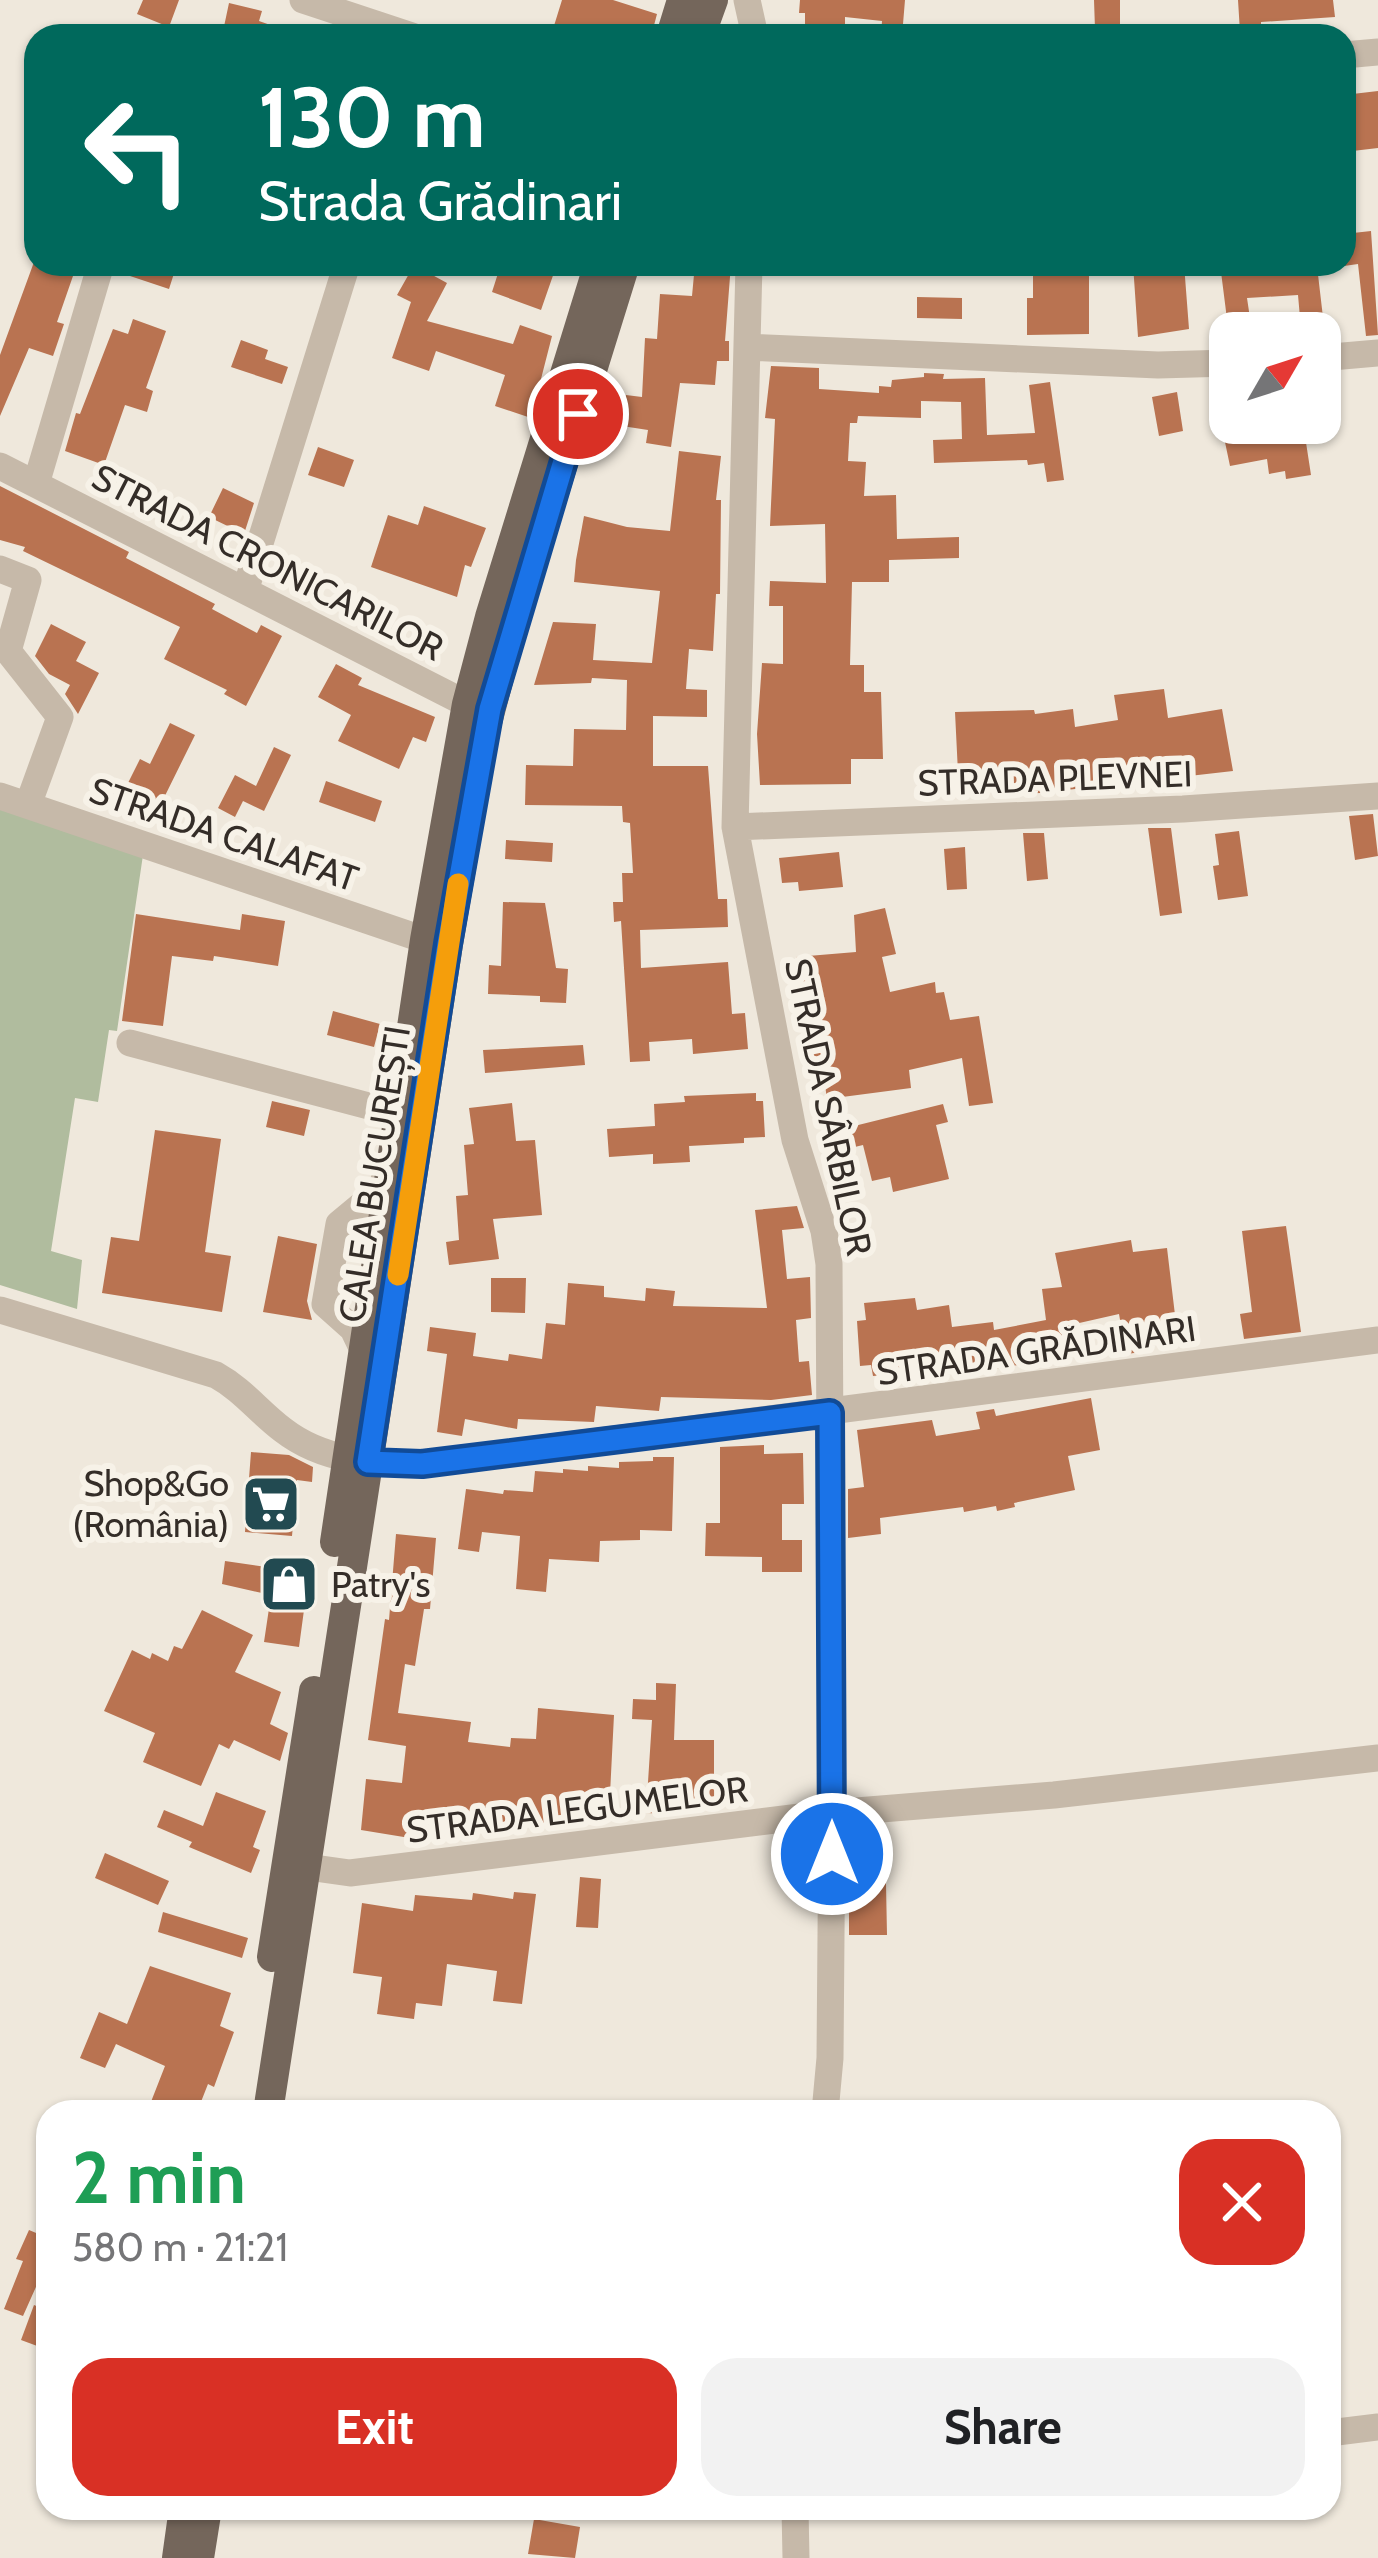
<!DOCTYPE html>
<html lang="en">
<head>
<meta charset="utf-8">
<style>
  body { margin:0; font-family:Cabin,sans-serif; background:#f2f2f2; color:#202124; height:100vh; display:flex; flex-direction:column; font-size:45px; white-space:nowrap }
  * { box-sizing:border-box; margin:0 }
  p { font-size:39px; color:#757577 }
  .icon { flex:none; width:66px; height:66px; fill:none; stroke:currentColor; stroke-width:2; stroke-linecap:round; stroke-linejoin:round }
  .map { position:relative; flex:1; overflow:hidden }
  .details { position:absolute; left:36px; top:2100px; width:1305px; height:420px; display:flex; flex-direction:column; background:#fff; border-radius:36px; box-shadow:0 3px 9px #0004 }
  .details>* { flex:none }
  .hud { position:absolute; left:24px; top:24px; width:1332px; height:252px; border-radius:36px; box-shadow:0 3px 9px #0004; background:#00695c; color:#fff; overflow:hidden }
  .needle { width:78px; rotate:51deg }
  .buttons { position:absolute; left:1209px; top:312px; display:grid; gap:24px }
  .buttons a { display:grid; place-items:center; width:132px; height:132px; border-radius:24px; background:#fff; box-shadow:0 3px 9px #0004; font-size:60px }
  .pin { position:absolute; display:grid; place-items:center; width:102px; height:102px; color:#fff; margin:-51px; border:6px solid #fff; border-radius:50%; box-shadow:0 3px 12px #0007 }
  .me { position:absolute; width:132px; margin:-66px; rotate:0deg; stroke-linejoin:round; filter:drop-shadow(0 0 9px #0008) }
  .turn { display:flex; align-items:center; gap:42px; height:252px; padding:0 36px; font-size:54px }
  .turn .icon { width:156px; height:156px; stroke-width:2.5 }
  .turn b { display:block; font-size:84px; line-height:102px }
  .round { display:grid; place-items:center; flex:none; width:126px; height:126px; border-radius:36px; background:#f2f2f2 }
  .summary { display:flex; align-items:center; justify-content:space-between; height:204px; padding:0 36px }
  h1 { font-size:72px; font-weight:700; line-height:90px; color:#1e9e55 }
  .button { display:flex; gap:24px; margin-top:auto; padding:24px 36px }
  .button a { flex:1; height:138px; border-radius:36px; background:#d93025; color:#fff; font-size:48px; font-weight:700; line-height:138px; text-align:center }
  .button a+a { background:#f2f2f2; color:#202124 }
  .map>svg:first-child { display:block }
</style>
</head>
<body>
<div class="map">
<svg width="1378" height="2558" viewBox="0 0 1378 2558">
  <rect width="100%" height="100%" fill="#efe8dc"/>
  <path fill="#b0bc9e" d="M0,806L143,855L117,1031L109,1030L98,1102L75,1098L51,1251L82,1260L77,1309L0,1285Z"/>
  <path fill="#b97351" d="M143,0H179L169,27L137,14Z
    M562,0H613L657,14L652,33L641,29L639,36H575L553,29Z
    M800,0H905L902,36H881L882,21L845,17V36H805V13H799Z
    M1094,0H1120V29H1095Z
    M1238,0H1333L1335,17L1261,22V30L1240,32Z
    M229,3L262,11L259,21L293,33V36H222Z
    M1378,91V148L1344,152V95Z
    M1371,231L1378,335L1366,336L1358,264L1344,266V234Z
    M34,262L73,276L57,322L64,324L53,356L29,348L0,416V355Z
    M119,264H177L169,289L118,272Z
    M501,264H557L541,310L492,292Z
    M695,264H731L725,341H729V361H717L715,385L680,383L671,447L646,443L648,430L622,426L626,395L642,397L645,338L657,339L660,294L692,296Z
    M1039,264H1089V334L1027,335V298H1033V269H1039Z
    M1133,264H1184L1189,329L1138,337Z
    M1220,264H1278L1279,270L1317,266L1324,326L1301,329L1298,295L1247,298L1251,325L1228,327Z
    M414,265L447,283L427,321L513,344L520,325L552,336L531,418L495,406L505,375L436,351L429,371L392,358L411,302L397,295Z
    M917,297L962,298V319L917,318Z
    M133,319L166,331L146,388L153,391L147,412L125,405L104,465L65,451L76,413L80,414L113,329L128,334Z
    M241,340L268,350L265,359L288,367L282,384L231,367Z
    M771,366L819,368V389L879,393V386L891,387L892,380L924,377V373L944,374L943,379L985,378L987,435L1035,433L1029,385L1050,382L1064,480L1047,482L1044,463L1028,465L1027,460L934,463L933,440L962,439L961,402L921,401V418L858,416L857,423H850L848,461L866,462L864,496L896,495L897,539L959,537V558L889,560V582H852L850,665H864V692H881L883,759H851V784L760,785L757,734L762,663L783,664V606H769L770,581L826,583L825,524L770,526L775,419L765,418Z
    M1177,392L1183,431L1159,436L1152,397Z
    M1221,423H1303L1311,475L1286,479L1285,471L1269,474L1267,459L1230,466Z
    M318,447L354,460L344,487L308,475Z
    M679,451L721,456L716,500H721L720,594H716L713,651L689,649L686,689L707,690V717L653,716V766H708L718,899H727L728,927L640,930L641,968L728,962L732,1014L745,1013L748,1049L693,1054L692,1039L649,1042L650,1061L630,1062L621,921L614,922L613,902H623L622,873H633L630,823L623,822L622,806L525,805L526,765L573,766L574,729L626,730L627,680L592,678L591,683L534,685L553,622L596,624L593,660L652,663L660,591L574,582L576,560L584,516L627,527L670,531Z
    M0,486L129,552L126,558L215,604L212,609L257,633L261,625L282,636L246,706L224,694L227,690L164,659L180,627L23,551L25,547L0,540Z
    M223,488L254,503L244,534L209,517Z
    M424,506L486,528L471,567L465,565L457,597L371,567L388,515L418,525Z
    M51,624L86,642L76,661L99,673L78,714L65,694L70,685L49,674L35,656Z
    M336,664L362,678L358,685L435,717L426,742L413,737L399,769L338,741L351,715L318,697Z
    M1164,689L1168,718L1222,709L1233,771L1040,793L1018,794L1017,790L959,793L955,712L1034,710L1035,714L1073,709L1075,727L1118,720L1114,695Z
    M170,723L195,735L153,820L118,803L140,759L150,764Z
    M274,747L291,755L264,811L243,801L235,817L218,808L235,775L256,786Z
    M326,781L382,801L375,822L319,802Z
    M1373,814L1378,856L1355,860L1349,816Z
    M1148,828H1171L1182,913L1160,916Z
    M1239,831L1248,896L1218,900L1213,866L1219,865L1215,834Z
    M1023,833H1044L1048,879L1027,881Z
    M506,840L553,843L552,862L505,859Z
    M965,847L967,889L947,890L944,849Z
    M839,852L843,887L799,891L798,882L782,883L779,858Z
    M503,902L545,903L556,968L568,969L566,1003L540,1002V996L488,994L489,965L501,966Z
    M885,908L896,954L882,957L890,992L935,982L936,993L944,992L950,1020L979,1016L993,1103L969,1106L962,1058L909,1070L911,1088L827,1099L823,1071L812,1073L807,1045L813,1044L796,957L856,952L854,915Z
    M136,914L240,930L242,914L285,921L278,966L214,956L213,961L172,956L163,1026L122,1021Z
    M333,1011L380,1024L374,1047L327,1035Z
    M583,1045L585,1065L485,1073L483,1050Z
    M756,1093V1101H763L765,1137L744,1138V1143L689,1146L690,1162L653,1164V1154L609,1157L607,1129L655,1126L654,1104L685,1102L684,1096Z
    M272,1101L310,1110L304,1136L266,1127Z
    M512,1103L516,1141L535,1140L542,1215L493,1219L499,1259L449,1265L446,1242L459,1240L456,1196L468,1195L464,1145L474,1144L469,1108Z
    M943,1104L948,1122L936,1125L949,1179L893,1192L890,1177L872,1181L863,1145L830,1153L826,1133Z
    M155,1130L221,1139L205,1252L231,1256L222,1312L102,1293L111,1237L139,1241Z
    M797,1206L804,1228L782,1230L787,1279L810,1277L811,1318L796,1320L799,1362L809,1361L812,1395L771,1400L661,1397L659,1411L596,1406L594,1422L518,1419L517,1429L465,1419L462,1436L437,1432L447,1354L427,1351L430,1327L476,1333L473,1356L508,1361L509,1354L542,1359L546,1323L565,1325L568,1283L604,1286V1297L645,1301L646,1288L675,1291L673,1306L767,1308L755,1210Z
    M1286,1226L1301,1332L1244,1339L1240,1314L1252,1312L1242,1231Z
    M278,1236L317,1244L307,1301L312,1320L263,1312Z
    M1131,1240L1133,1252L1167,1248L1178,1340L1148,1343L1150,1351L1126,1354L1119,1314L1066,1326L1070,1361L1052,1363L1051,1360L973,1372L972,1368L936,1374V1370L873,1376L871,1365L860,1366L857,1321L866,1320L864,1303L915,1298L917,1310L949,1305L952,1327L993,1322L994,1330L1046,1320L1042,1289L1062,1287L1055,1253Z
    M491,1278H526L525,1313L491,1312Z
    M1091,1398L1100,1450L1068,1456L1075,1490L1014,1503L1015,1507L997,1511L996,1506L964,1512L963,1507L880,1518L881,1534L848,1538V1489L864,1487L857,1430L932,1420L936,1436L980,1429L976,1412L994,1409L996,1416Z
    M764,1445V1454L803,1453L804,1504H782V1540H802V1572H762V1557L705,1556L706,1523H720V1447Z
    M251,1452L289,1455L313,1467L312,1482L297,1480L292,1536L245,1532Z
    M653,1457H674L672,1531L640,1530V1540L600,1541L599,1562L549,1559L546,1592L516,1589L520,1536L482,1532L479,1552L458,1549L466,1489L503,1494L504,1490L533,1492L535,1471L563,1473V1469L588,1471V1466L619,1468V1462L653,1461Z
    M396,1534L436,1538L430,1609H424L415,1666L405,1664L398,1713L471,1722L468,1742L510,1747L511,1738L536,1739L538,1708L614,1715L609,1814L565,1811L564,1825L524,1821L523,1832L469,1827L470,1819L419,1813L416,1839L361,1830L366,1779L402,1783L406,1746L368,1740L385,1619L389,1620Z
    M225,1561L309,1573L299,1647L264,1642L271,1595L222,1584Z
    M202,1610L253,1635L235,1672L281,1692L270,1724L288,1733L280,1761L234,1740L229,1749L219,1744L201,1786L143,1762L155,1733L104,1711L132,1650L150,1659L152,1653L168,1661L174,1646L182,1649Z
    M656,1683L676,1684L674,1740H714V1806H671V1814L646,1813L652,1720L632,1719L633,1699L656,1700Z
    M216,1792L266,1811L253,1847L260,1850L251,1873L189,1847L192,1842L157,1827L164,1810L203,1826Z
    M885,1833L887,1935H849V1893H859L858,1834Z
    M105,1853L169,1881L158,1905L95,1878Z
    M580,1877L601,1879L598,1928L576,1927Z
    M514,1892L536,1894L522,2004L493,2001L497,1971L447,1964L442,2006L416,2003L414,2019L377,2014L382,1977L353,1973L362,1903L413,1911L415,1895L472,1900L473,1893L513,1899Z
    M163,1912L248,1938L242,1958L158,1932Z
    M150,1966L231,1993L220,2026L234,2032L214,2087L208,2084L197,2112H147L165,2066L116,2044L105,2068L80,2058L99,2012L127,2024Z
    M29,2230L48,2238V2260L23,2316L4,2309L23,2261L16,2259Z
    M34,2305L48,2311V2350L21,2340Z
    M534,2519L580,2527L575,2558L528,2554Z"/>
  <g fill="none" stroke-linecap="round" stroke-linejoin="round">
    <path stroke="#c6b9a9" stroke-width="27" d="M303,0L412,36
      M747,0L755,36
      M1344,55L1378,52
      M749,264L735,827L795,1140L824,1231L829,1264L832,1813L830,2058L825,2112
      M747,347L1158,365L1230,363
      M1320,358L1378,353
      M0,466L467,704
      M36,484L101,264
      M0,569L28,580L8,651
      M246,588L347,264
      M0,648L8,651L60,717L28,805
      M0,796L425,940L446,944
      M735,827L1183,809L1378,796
      M130,1043L399,1114
      M0,1310L216,1375C243,1390 259,1412 283,1430C323,1461 373,1464 421,1464L1378,1340
      M365,1354L353,1329L325,1304L339,1224L380,1190L389,1168
      M286,1864L350,1873L832,1813L1054,1795L1378,1758
      M1329,2433L1378,2427
      M795,2508L796,2558"/>
    <path stroke="#74665b" stroke-width="30" d="M671,36L682,0
      M700,36L713,0
      M335,1542L425,940L467,704L490,617L599,264
      M272,1957L314,1691
      M268,2112L448,944L484,734L514,621L625,264
      M177,2558L184,2508
      M199,2558L207,2508"/>
  </g>
  <g fill="none" stroke-linecap="round" stroke-linejoin="round">
    <defs>
      <path id="route" d="M578,414L490,709L448,944L368,1462L422,1464L830,1413L832,1854"/>
    </defs>
    <use href="#route" stroke="#114b97" stroke-width="30"/>
    <use href="#route" stroke="#1a73e8" stroke-width="21"/>
    <path stroke="#f59e0b" stroke-width="21" d="M398,1275L458,884"/>
  </g>
  <defs>
    <symbol id="supermarket-square" viewBox="-11 -11 22 22"><rect x="-9" y="-9" width="18" height="18" rx="4" fill="#224a51" stroke="#f7f2e8"/><path d="M-6-5.5h2.5l.6 2H6L4.5 2H-2.5L-4.4-4H-6ZM-1.5 3.2a1.3 1.3 0 1 0 .1 0ZM3 3.2a1.3 1.3 0 1 0 .1 0Z" fill="#fff"/></symbol>
    <symbol id="shop-square" viewBox="-11 -11 22 22"><rect x="-9" y="-9" width="18" height="18" rx="4" fill="#224a51" stroke="#f7f2e8"/><path d="M-5-2.5h2.3a2.7 3.5 0 0 1 5.4 0H5L5.5 6h-11ZM-1.5-2.5h3a1.5 2.3 0 0 0-3 0Z" fill="#fff"/></symbol>
  </defs>
  <g fill-rule="evenodd">
    <use href="#supermarket-square" x="238" y="1471" width="66" height="66"/>
    <use href="#shop-square" x="256" y="1551" width="66" height="66"/>
  </g>
  <g text-anchor="middle" dominant-baseline="central" stroke-width="12" stroke-linejoin="round" paint-order="stroke">
    <g font-size="36" fill="#342d28" stroke="#f7f2e8">
      <text transform="translate(268 562) rotate(27)">STRADA CRONICARILOR</text>
      <text transform="translate(1055 778) rotate(-2)">STRADA PLEVNEI</text>
      <text transform="translate(224 834) rotate(19)">STRADA CALAFAT</text>
      <text transform="translate(829 1107) rotate(78)">STRADA SÂRBILOR</text>
      <text transform="translate(374 1174) rotate(-81)">CALEA BUCUREȘTI</text>
      <text transform="translate(1036 1350) rotate(-8)">STRADA GRĂDINARI</text>
      <text transform="translate(577 1809) rotate(-7)">STRADA LEGUMELOR</text>
    </g>
    <g font-size="36" fill="#342d28" stroke="#f7f2e8" text-anchor="end">
      <text x="229" y="1483">Shop&amp;Go<tspan x="229" dy="41">(România)</tspan></text>
      <text x="331" y="1584" text-anchor="start">Patry's</text>
    </g>
  </g>
</svg>
<div class="buttons">
<a><svg class="needle" viewBox="-14 -14 28 28"><path d="M0-13l5 13h-10z" fill="#e53935"/><path d="M0 13l5-13h-10z" fill="#757577"/></svg></a>
</div>
<div class="pin" style="left:578px;top:414px;background:#d93025"><svg class="icon" aria-label="arrive" viewBox="0 0 24 24"><path d="M6 21V4h12l-3 4 3 4H6"/></svg></div>
<svg class="me" style="left:832px;top:1854px" viewBox="-20 -20 40 40"><circle r="17" fill="#1a73e8" stroke="#fff" stroke-width="3"/><path d="M0-11L8 9 0 5-8 9z" fill="#fff"/></svg>
<div class="hud">
<div class="turn"><svg class="icon" aria-label="left" viewBox="0 0 24 24"><path d="M17 20v-9H6M10 6l-5 5 5 5"/></svg><div><b>130 m</b>Strada Grădinari</div></div>
</div>
<section class="details">
<div class="summary"><div><h1>2 min</h1><p>580 m · 21:21</p></div><a class="round" style="background:#d93025;color:#fff"><svg class="icon" aria-label="close" viewBox="0 0 24 24"><path d="M6 6l12 12M18 6L6 18"/></svg></a></div>
<div class="button"><a>Exit</a><a>Share</a></div>
</section>
</div>
</body>
</html>
